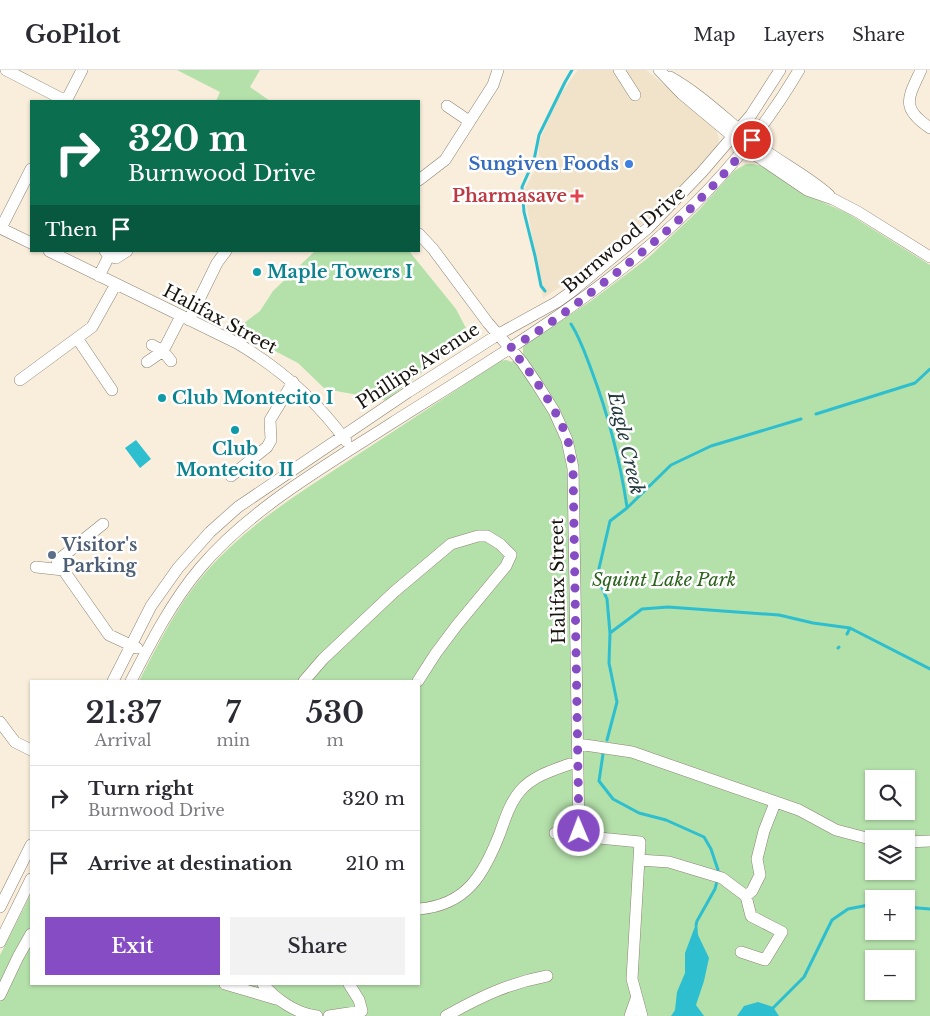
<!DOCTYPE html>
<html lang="en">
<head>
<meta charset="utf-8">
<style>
  body { margin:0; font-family:"Libre Baskerville",serif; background:#f2f2f3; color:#2b2b33; height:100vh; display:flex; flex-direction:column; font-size:19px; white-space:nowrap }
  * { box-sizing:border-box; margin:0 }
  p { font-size:16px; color:#7c7c81 }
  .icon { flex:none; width:28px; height:28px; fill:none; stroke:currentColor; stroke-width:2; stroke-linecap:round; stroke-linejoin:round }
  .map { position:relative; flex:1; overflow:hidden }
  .side { position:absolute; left:30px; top:610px; width:390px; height:305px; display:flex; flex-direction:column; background:#fff; border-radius:0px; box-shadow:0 1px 4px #0004 }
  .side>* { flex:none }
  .top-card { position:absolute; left:30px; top:30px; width:390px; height:152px; border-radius:0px; box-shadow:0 1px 4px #0004; background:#0b6e4f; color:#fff; overflow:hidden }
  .tools { position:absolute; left:865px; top:700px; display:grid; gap:10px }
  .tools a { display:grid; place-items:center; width:50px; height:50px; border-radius:0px; background:#fff; box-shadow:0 1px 4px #0004; font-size:25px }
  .pin { position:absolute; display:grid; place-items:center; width:42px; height:42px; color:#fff; margin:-21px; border:2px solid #fff; border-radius:50%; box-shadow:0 1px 5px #0007 }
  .me { position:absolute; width:55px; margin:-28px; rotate:359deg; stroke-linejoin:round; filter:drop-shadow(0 0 4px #0008) }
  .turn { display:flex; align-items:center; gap:18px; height:105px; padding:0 15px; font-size:22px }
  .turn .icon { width:65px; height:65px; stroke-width:2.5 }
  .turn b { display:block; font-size:35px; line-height:42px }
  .then { display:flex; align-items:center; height:48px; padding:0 15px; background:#0003; gap:10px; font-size:19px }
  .eta { display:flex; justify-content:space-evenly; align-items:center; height:85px; text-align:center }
  .eta b { font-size:30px; font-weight:600; line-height:35px }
  .button { display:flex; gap:10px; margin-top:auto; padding:10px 15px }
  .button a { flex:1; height:58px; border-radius:0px; background:#864cc3; color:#fff; font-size:20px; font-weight:600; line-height:58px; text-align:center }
  .button a+a { background:#f2f2f3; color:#2b2b33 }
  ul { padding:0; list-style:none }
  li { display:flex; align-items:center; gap:15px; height:65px; padding:0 15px; border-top:1px solid #e1e1e2 }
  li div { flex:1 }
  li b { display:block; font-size:19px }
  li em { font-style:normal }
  header { display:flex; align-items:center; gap:30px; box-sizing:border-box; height:70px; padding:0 25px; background:#fff; border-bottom:1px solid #e1e1e2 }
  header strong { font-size:24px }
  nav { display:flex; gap:28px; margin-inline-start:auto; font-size:18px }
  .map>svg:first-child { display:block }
</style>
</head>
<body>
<header>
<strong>GoPilot</strong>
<nav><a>Map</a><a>Layers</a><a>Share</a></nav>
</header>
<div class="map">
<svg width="930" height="946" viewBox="0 0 930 946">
  <rect width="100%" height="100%" fill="#f9eedc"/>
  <path fill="#f1e3ca" d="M578,0H646L715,57L719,69L718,75L696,101L659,139L622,172L574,208L543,228L524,120L540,91L538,74L550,47L549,40Z"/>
  <path fill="#b4e0aa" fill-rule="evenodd" d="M177,0H260L250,17L270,31H216L220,22Z
    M746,94H753L763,96L818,130L847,143L930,195V946H0V885L31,824V914H419V611H139C159,573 177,535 206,502C245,457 296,425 345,393C397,359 449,325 500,291L506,290L512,292L523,283V277L527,273L591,231L648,188L698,141L734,101ZM874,709H906V741H874ZM874,769H906V801H874ZM874,829H906V861H874ZM874,889H906V921H874Z
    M315,181H409L456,239L467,260L458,275L386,330L325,319L298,293L235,260L260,241L273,221Z"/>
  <path fill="#2dbfcf" d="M136,370L151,389L140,398L125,378Z
    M697,851L698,865L709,888L704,911L696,935L704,946H671L675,940L677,922L685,903V883Z
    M758,932L773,937L779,946H737L744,936Z"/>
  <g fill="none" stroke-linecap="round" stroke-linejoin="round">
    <path stroke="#2dbfcf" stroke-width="3" d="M545,221L541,216L535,186L524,142L522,117L534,90L539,65L565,12L572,0
      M571,254C580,268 585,283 591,299C608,344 620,390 627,437
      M816,344L915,313L930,299
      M610,563L642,539L668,537L779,545L813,553L850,558L930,599
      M847,564L850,558
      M838,578L839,577
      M607,670L617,632L609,593L610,563L607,529L597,507L610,451L627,438L671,395L711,376L801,349
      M603,684L599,711L613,729L639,743L666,750L704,767L711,779L718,800
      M906,837L930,839
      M696,855L697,851L715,819L717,811
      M772,939L804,907L832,850L848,839L874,834"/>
    <defs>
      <path id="minor" d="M6,0L66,31
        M619,0L635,25
        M659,0L682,24L754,84L807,120L833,129L858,142L930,187
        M921,0C908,28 900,38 930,58
        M670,7C704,26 731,55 763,79C785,95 809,107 829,125
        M66,31L82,0
        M447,36L469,51
        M419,110L445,90L493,15L498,0
        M0,158L31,173
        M1,158L31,99
        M419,164L433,179L488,253L522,292L537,314L554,341L567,370L573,398L579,766L640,772L632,909L642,946
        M49,181L237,273C281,299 317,331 346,371
        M109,186L116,188L127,181
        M99,206L109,186L105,181
        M189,250L217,193L226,181
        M77,268L112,320
        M152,275L163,281L171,291
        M147,292L163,281L181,246
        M20,310L92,257L116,214
        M231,406L267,377L271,370L270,350L293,312
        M103,454L57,491L109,565L137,578
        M36,497L63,500
        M113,611L151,536L178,498L210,462L238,437L408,322L499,264L557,232L571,222L648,158L702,102L751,45L780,0
        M131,611C151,572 172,531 201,497C251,438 327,395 392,353C550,253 701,167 799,0
        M304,611L323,589L394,522L451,474L478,466H487L500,474L511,485L506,496L457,555L436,583L418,611
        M0,652L15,672L31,680
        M578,674L632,682L799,740L836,760L874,770
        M555,763L579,766
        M906,772L930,771
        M639,790L669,792L722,808L746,826L751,846L782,862L765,890L741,882
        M746,826L752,821L760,805L757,789L764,761L775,733
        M0,837L31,775
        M419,839C467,835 484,804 500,763C505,749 510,733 520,721C533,706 553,700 570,694
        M0,872L31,809
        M225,914L276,929
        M263,914C275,929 297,944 317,946
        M0,925L18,887L31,864
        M329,946L362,941L359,930L349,914
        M446,946C480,927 509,913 547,906
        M630,946L636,929"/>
    </defs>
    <use href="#minor" stroke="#8c8373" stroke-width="12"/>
    <use href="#minor" stroke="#fff" stroke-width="11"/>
  </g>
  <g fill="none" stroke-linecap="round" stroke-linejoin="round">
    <path stroke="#864cc3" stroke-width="9" stroke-dasharray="0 16.2" d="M579,761L573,398C571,389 570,379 568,371C559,342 530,300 510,278C541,261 570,239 598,217C655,174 708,127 752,70"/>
  </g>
  <circle fill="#3f7fe0" stroke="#fff" stroke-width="2" cx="629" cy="94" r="5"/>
  <path fill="#e0444e" stroke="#fff" stroke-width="2" d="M574.5 118.5h5v5h5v5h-5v5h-5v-5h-5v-5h5z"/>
  <g fill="#0f9aa8" stroke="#fff" stroke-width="2">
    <circle cx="257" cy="202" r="5"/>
    <circle cx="162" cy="328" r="5"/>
    <circle cx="235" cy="360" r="5"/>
  </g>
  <circle fill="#5c6f8a" stroke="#fff" stroke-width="2" cx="52" cy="485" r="5"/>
  <g text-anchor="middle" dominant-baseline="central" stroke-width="5" stroke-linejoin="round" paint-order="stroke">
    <g font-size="18" font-weight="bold" fill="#366cbe" stroke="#fff" text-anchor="end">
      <text x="619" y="94">Sungiven Foods</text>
    </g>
    <g font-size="18" font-weight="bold" fill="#be3a42" stroke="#fff" text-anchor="end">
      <text x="567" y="126">Pharmasave</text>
    </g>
    <g font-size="18" fill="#17130d" stroke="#fff">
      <text transform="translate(624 170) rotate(-40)">Burnwood Drive</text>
      <text transform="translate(220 249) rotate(28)">Halifax Street</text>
      <text transform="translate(418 296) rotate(-33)">Phillips Avenue</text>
      <text transform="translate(558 511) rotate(-91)">Halifax Street</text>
    </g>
    <g font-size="18" font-weight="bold" fill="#0d838f" stroke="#fff" text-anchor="start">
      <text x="267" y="202">Maple Towers I</text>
      <text x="172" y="328">Club Montecito I</text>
      <text x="235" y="379" text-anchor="middle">Club<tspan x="235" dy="21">Montecito II</tspan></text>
    </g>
    <g font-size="18" font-weight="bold" fill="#4e5e75" stroke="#fff" text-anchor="start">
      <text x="62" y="475">Visitor's<tspan x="62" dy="21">Parking</tspan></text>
    </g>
    <g font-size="18" font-style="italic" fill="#2b631d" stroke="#fff">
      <text x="664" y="510">Squint Lake Park</text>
    </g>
    <g font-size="19" font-style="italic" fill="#233a3e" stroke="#fff">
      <text transform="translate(626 373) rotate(77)">Eagle Creek</text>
    </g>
  </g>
</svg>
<div class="tools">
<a><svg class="icon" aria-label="search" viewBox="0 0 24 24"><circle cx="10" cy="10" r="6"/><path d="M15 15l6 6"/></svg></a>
<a><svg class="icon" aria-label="layers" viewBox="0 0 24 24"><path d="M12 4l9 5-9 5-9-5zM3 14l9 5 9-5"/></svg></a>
<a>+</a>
<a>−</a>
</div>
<div class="pin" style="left:752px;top:70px;background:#d93025"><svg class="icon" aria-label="arrive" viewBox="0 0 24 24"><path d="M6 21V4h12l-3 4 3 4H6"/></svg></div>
<svg class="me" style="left:579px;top:761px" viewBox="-20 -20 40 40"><circle r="17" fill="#864cc3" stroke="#fff" stroke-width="3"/><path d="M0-11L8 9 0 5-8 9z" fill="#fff"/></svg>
<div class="top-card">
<div class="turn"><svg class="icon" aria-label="right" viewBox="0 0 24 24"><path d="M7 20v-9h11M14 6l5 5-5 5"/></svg><div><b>320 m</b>Burnwood Drive</div></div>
<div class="then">Then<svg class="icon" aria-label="arrive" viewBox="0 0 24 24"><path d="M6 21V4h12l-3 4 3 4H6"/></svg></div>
</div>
<section class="side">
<div class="eta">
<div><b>21:37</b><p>Arrival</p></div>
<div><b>7</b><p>min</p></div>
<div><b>530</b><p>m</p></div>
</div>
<ul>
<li><svg class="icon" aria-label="right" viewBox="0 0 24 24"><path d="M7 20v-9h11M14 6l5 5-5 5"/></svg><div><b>Turn right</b><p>Burnwood Drive</p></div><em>320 m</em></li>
<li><svg class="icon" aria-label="arrive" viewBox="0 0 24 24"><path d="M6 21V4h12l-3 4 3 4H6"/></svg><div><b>Arrive at destination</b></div><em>210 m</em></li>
</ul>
<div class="button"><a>Exit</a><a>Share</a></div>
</section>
</div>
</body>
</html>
